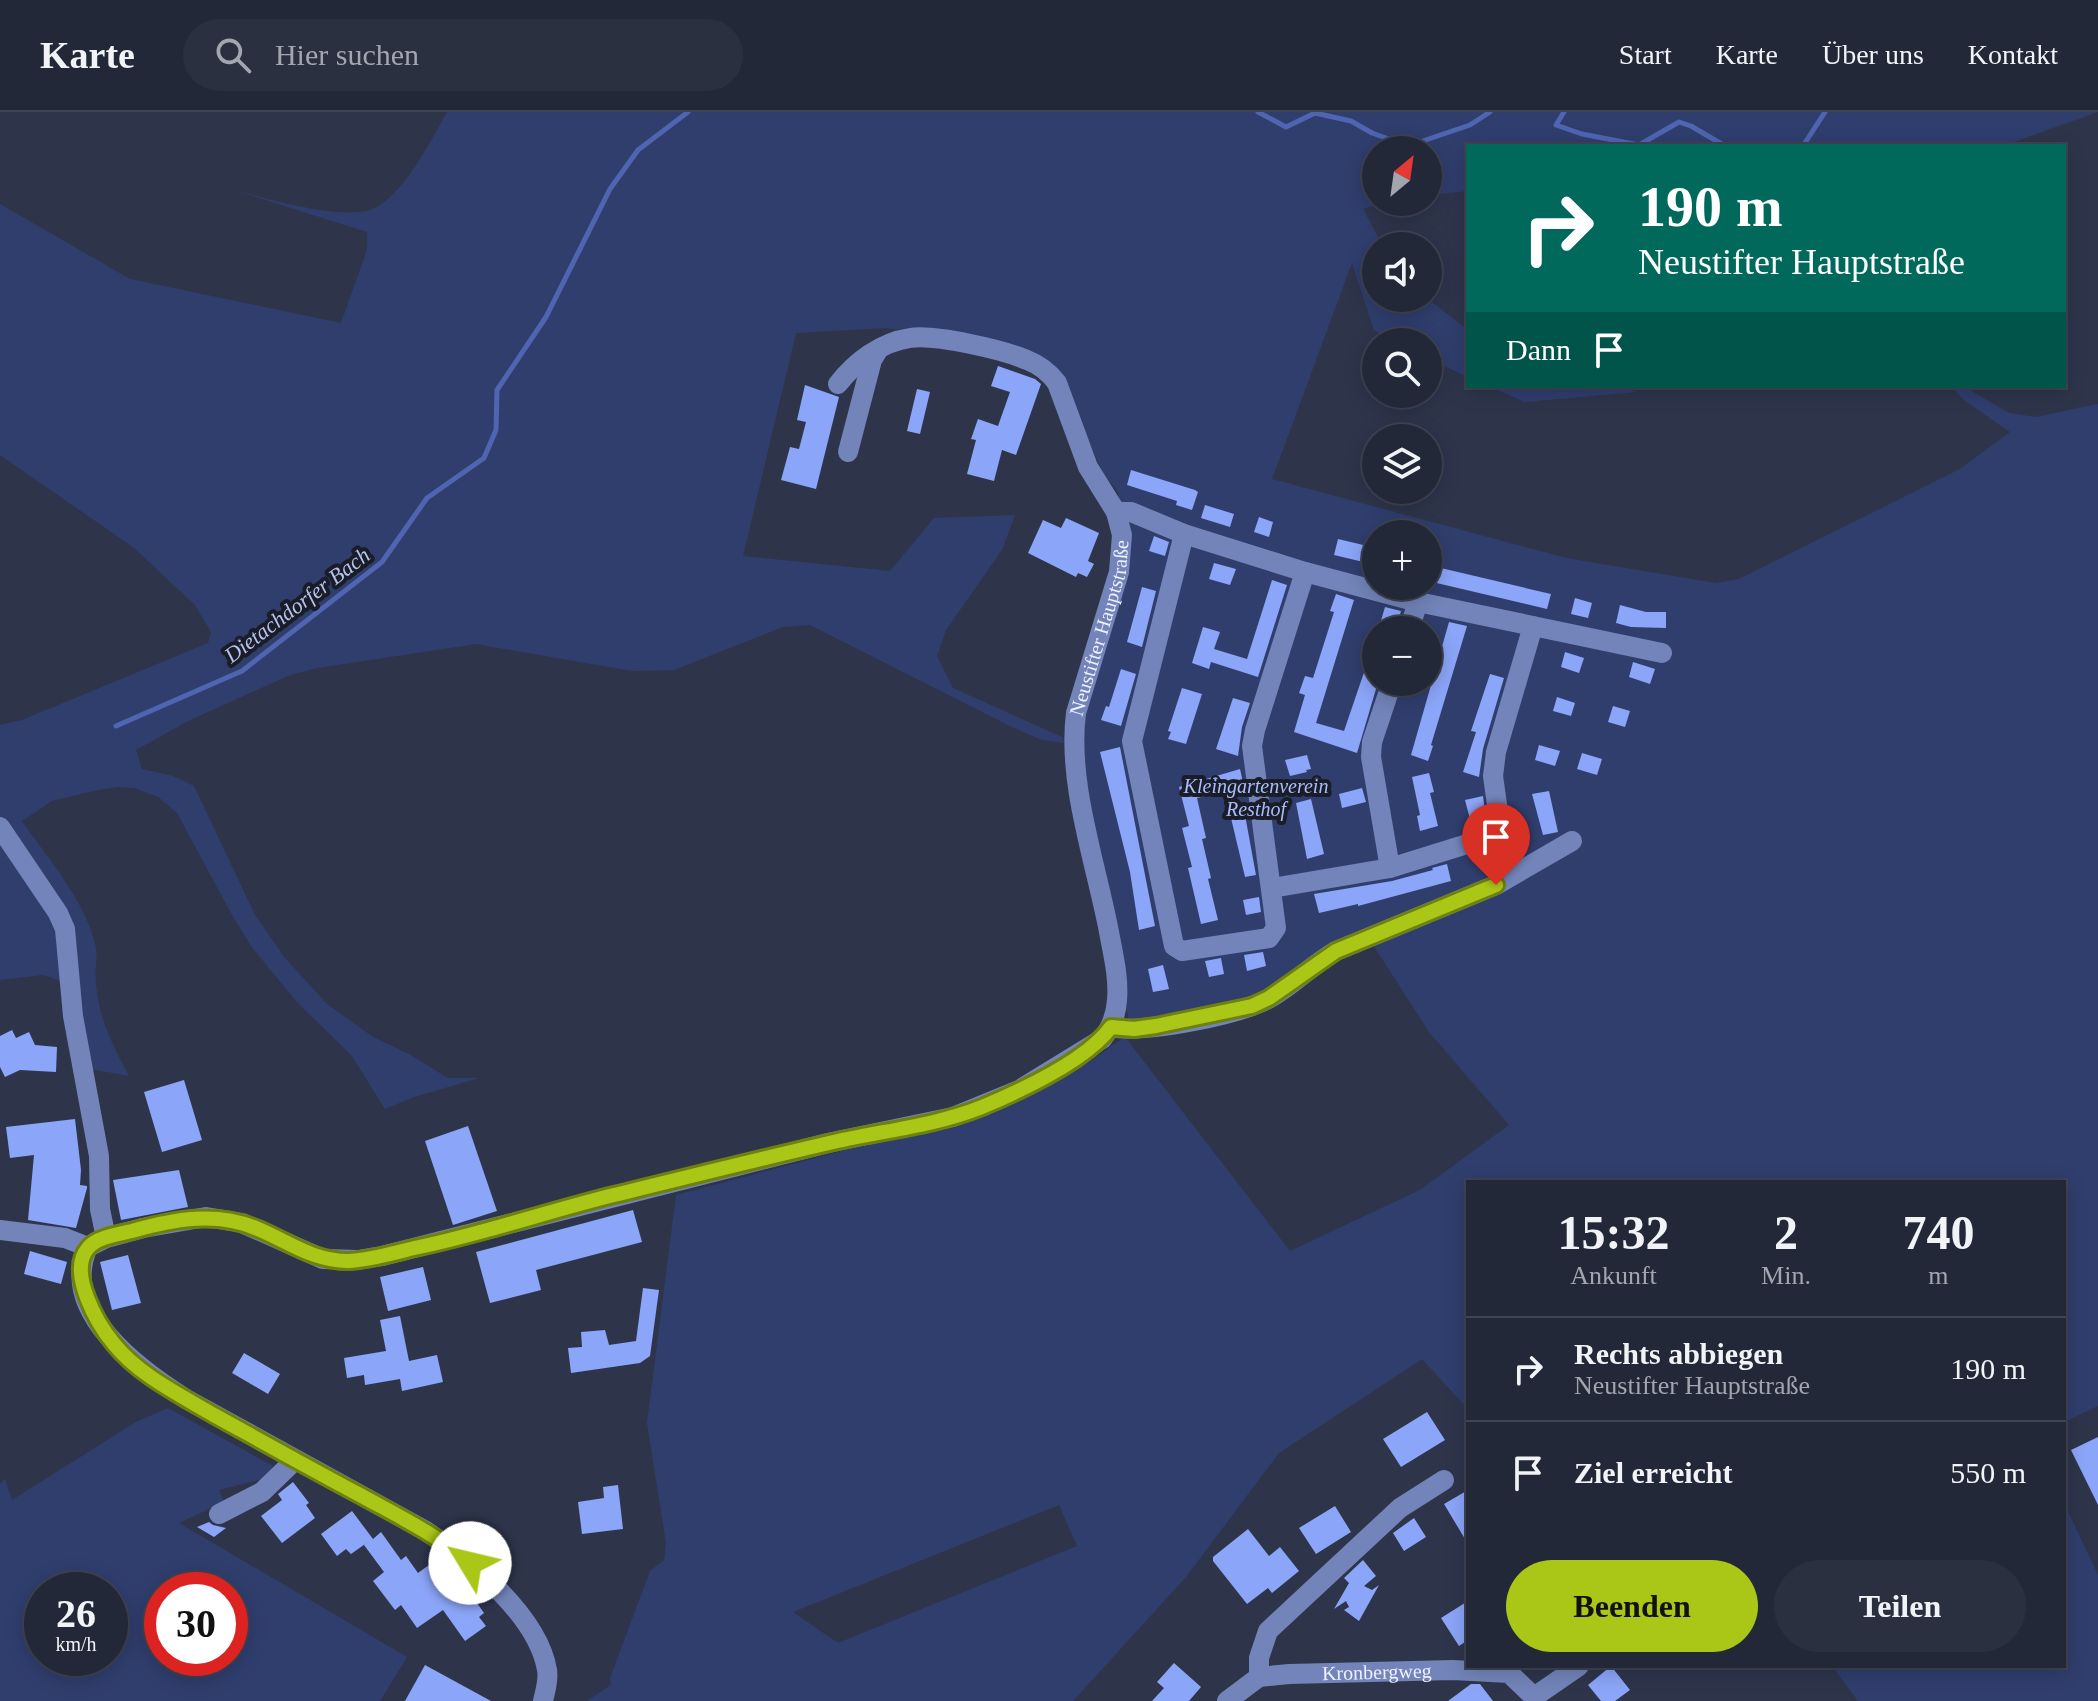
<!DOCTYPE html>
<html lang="de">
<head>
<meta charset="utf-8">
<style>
  body { margin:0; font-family:"Times New Roman",serif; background:#2a3040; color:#f1f3f6; height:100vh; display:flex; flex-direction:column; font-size:30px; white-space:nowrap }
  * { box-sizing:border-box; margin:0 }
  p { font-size:26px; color:#a2a6ae }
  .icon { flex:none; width:44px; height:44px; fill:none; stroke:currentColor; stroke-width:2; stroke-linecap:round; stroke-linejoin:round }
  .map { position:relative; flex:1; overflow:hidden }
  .sheet { position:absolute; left:1466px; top:1068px; width:600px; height:488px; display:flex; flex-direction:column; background:#222838; border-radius:0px; box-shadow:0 4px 20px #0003,0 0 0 2px #3f4453 }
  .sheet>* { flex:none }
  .guide { position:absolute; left:1466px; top:32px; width:600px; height:244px; border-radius:0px; box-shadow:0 4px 20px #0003,0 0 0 2px #3f4453; background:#00695c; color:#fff; overflow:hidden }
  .needle { width:52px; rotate:29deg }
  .controls { position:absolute; left:1362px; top:24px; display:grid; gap:16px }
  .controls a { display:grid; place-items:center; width:80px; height:80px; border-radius:50%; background:#222838; box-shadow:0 4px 20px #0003,0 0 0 2px #3f4453; font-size:40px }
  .speed { position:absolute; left:24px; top:1460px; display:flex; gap:16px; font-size:40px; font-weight:700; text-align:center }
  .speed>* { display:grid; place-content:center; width:104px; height:104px; border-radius:50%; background:#222838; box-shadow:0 4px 20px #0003,0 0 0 2px #3f4453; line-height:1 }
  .speed small { font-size:20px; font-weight:400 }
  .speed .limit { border:12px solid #d22; background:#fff; color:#111 }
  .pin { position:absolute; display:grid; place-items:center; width:68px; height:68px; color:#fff; margin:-82px -34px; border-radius:50% 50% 50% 0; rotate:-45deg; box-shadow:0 0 8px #0007 }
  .pin .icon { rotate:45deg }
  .me { position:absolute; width:88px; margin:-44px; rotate:306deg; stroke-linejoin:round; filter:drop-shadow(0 0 6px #0008) }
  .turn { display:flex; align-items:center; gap:28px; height:168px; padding:0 40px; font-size:36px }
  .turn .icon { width:104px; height:104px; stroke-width:2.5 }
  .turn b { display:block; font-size:56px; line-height:68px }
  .then { display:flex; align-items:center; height:76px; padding:0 40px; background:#0003; gap:16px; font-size:30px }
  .eta { display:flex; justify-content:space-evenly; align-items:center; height:136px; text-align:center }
  .eta b { font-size:48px; font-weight:800; line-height:56px }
  .primary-button { display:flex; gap:16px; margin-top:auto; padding:16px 40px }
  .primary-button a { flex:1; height:92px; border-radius:48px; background:#aac717; color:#111; font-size:32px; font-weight:800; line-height:92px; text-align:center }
  .primary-button a+a { background:#2a3040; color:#f1f3f6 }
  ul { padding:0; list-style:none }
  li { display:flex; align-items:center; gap:24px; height:104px; padding:0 40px; border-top:2px solid #3f4453 }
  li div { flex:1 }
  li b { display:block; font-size:30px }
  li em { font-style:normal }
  header { display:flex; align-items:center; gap:48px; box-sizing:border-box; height:112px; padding:0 40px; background:#222838; border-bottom:2px solid #3f4453 }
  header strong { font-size:38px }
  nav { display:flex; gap:44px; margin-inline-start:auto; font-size:28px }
  .search { width:560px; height:72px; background:#2a3040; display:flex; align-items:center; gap:20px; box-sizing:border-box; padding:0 28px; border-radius:44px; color:#a2a6ae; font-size:30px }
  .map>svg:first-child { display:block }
</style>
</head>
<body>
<header>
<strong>Karte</strong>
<div class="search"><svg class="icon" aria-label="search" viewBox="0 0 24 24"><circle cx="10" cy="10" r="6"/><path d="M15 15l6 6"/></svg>Hier suchen</div>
<nav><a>Start</a><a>Karte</a><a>Über uns</a><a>Kontakt</a></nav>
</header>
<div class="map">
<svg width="2098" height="1589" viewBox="0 0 2098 1589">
  <rect width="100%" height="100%" fill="#2e354b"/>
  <path fill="#303e6e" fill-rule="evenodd" d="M447,0H2098L2002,34H1468V79L1428,83V38H1376V90H1388L1363,97L1383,134H1376V186H1427L1468,218V265L1428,247V230H1397L1374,218L1352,151L1272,367L1566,446L1716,471L1739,467L1960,357L2010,320L1964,288L1951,274H1963L2009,301L2036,305L2098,292V1294L2064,1310V1070H1468V1297L1422,1247L1279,1341L1186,1465L1073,1589H587L611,1573L610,1566L650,1459L664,1448L666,1431L647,1311L676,1083L846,1038L923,1021L1048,972L1089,950L1125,925L1290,1139L1420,1078L1509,1013L1429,920L1370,828L1235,893L1129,909L1079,632L1129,414L1116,377L1104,364L1058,257L945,222L885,216L796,221L743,444L890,459L934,406L1015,403L1002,438L946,518L937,544L953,576L1062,625L1064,631L1042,628L1012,615L810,513L783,515L674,558L632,559L476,532L317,556L290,563L188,609L136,638L142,657L173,664L194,674L255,803L285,846L327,892L373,925L409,942L448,966H479L414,985L385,997L352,944L297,890L251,834L231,801L177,701L158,685L135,676L117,675L98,678L52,689L22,709C48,747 86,789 96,836C98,847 94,860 96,872C99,907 113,934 129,964L91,957L78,878V860L23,737L0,705V613L22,608L208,531L211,520L195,493L133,435L0,343V92L130,167L341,211L367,138V120L237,79C268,87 349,111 377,95C407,77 430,30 447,0ZM1376,422H1428V474H1376ZM1376,518H1428V570H1376ZM1059,1393L1077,1434L838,1531L793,1500Z
    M1488,274H1615L1638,280L1525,290Z
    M0,727L58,816L65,870L43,863L0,868Z
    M168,1296L273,1354L266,1366L219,1378L224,1390L179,1411L407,1545L380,1589H0V1372L5,1367L12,1388L136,1310ZM42,1478H110V1546H42ZM162,1478H230V1546H162Z
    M2064,1391L2098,1463V1589H1858L1832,1554H2064Z"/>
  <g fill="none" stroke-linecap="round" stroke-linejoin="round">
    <path stroke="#4f65b2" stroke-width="5" d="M1258,0L1286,15L1315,1L1351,9L1372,21L1408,34L1470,13L1490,0
      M1564,0L1556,13L1582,22L1639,33L1679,10L1691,14L1725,34
      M1803,34L1825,0
      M116,614L242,559L382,450L427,386L484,346L496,318L497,278L546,205L610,77L638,38L688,0"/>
  </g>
  <path fill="#8ba5f8" d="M998,254L1035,267L1041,272L1016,343L1002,338L994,369L967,362L976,328L971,327L978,307L998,314L1010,280L991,274Z
    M805,273L839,285L816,377L781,368L790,335L799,337L806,310L797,308Z
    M917,277L930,280L920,322L907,319Z
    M1131,358L1195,378L1198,380L1192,398L1176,393L1177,389L1127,373Z
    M1205,393L1234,402L1230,415L1201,406Z
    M1259,405L1273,410L1269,425L1254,420Z
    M1066,406L1099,421L1088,449L1094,452L1087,465L1078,461L1076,465L1028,441L1043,408L1061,416Z
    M1154,424L1169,430L1165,444L1149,439Z
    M1338,427L1376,436V453L1334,443Z
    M1214,451L1236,457L1230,473L1209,467Z
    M1428,453L1551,482L1547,497L1428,469Z
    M1272,468L1287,473L1258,565L1211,550L1209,557L1192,551L1203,515L1220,520L1214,537L1247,547Z
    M1142,475L1156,479L1142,535L1127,530Z
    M1336,482L1354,488L1316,611L1344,619L1373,534H1376V577L1357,641L1294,620L1305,583L1299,581L1305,564L1313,566L1334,500L1330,499Z
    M1575,486L1592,491L1588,506L1571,502Z
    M1620,493L1646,500H1666V516L1631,515L1616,511Z
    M1385,495L1401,499L1396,517L1380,512Z
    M1449,510L1467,514L1431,633L1433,634L1428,649L1411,643Z
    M1565,540L1584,546L1579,561L1561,555Z
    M1633,550L1655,557L1650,572L1629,565Z
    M1121,557L1136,562L1121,614L1101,608L1106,594L1109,595Z
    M1490,562L1504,566L1483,637L1479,665L1463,660L1476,620L1471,619Z
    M1182,576L1202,582L1186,632L1168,627L1171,620L1168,619Z
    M1557,585L1575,591L1571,604L1553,599Z
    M1233,586L1250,591L1242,615L1238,644L1216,637Z
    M1613,594L1630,599L1625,615L1608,610Z
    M1539,633L1560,639L1555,654L1535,648Z
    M1120,635L1155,814L1139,818L1130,760L1100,640Z
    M1582,641L1602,647L1597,663L1577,657Z
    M1307,643L1311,657L1306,658L1307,660L1290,664L1285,648Z
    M1240,657L1244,675L1197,686L1206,726L1202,727L1211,766L1208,767L1218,808L1201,812L1188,756L1192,755L1182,716L1189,714L1179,675Z
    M1429,661L1434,680L1430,681L1438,714L1420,719L1417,704L1420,703L1412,665Z
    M1362,676L1366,690L1342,696L1339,682Z
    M1549,679L1558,720L1543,723L1532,682Z
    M1483,684L1486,708L1471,711L1465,688Z
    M1311,687L1324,742L1307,747L1296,691Z
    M1245,703L1256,763L1245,765L1231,706Z
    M1501,737L1505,753L1489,760L1484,741Z
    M1447,752L1451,769L1358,794V792L1319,801L1314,782L1392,769L1433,758L1432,756Z
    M1259,785L1261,800L1246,803L1243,788Z
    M1263,840L1266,854L1247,859L1244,843Z
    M1221,846L1224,862L1209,865L1205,849Z
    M1163,853L1169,877L1153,880L1148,857Z
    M12,918L16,926L29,920L35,933L57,935L56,960L20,958L5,965L0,955V924Z
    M184,968L202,1028L162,1040L144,980Z
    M75,1007L81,1058L80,1073L87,1074V1076L76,1116L28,1108L34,1043L10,1046L6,1015Z
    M468,1014L497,1099L453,1113L425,1029Z
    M179,1058L188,1095L121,1108L113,1068Z
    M633,1098L642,1130L536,1158L541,1178L490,1191L476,1140Z
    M30,1139L67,1150L61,1172L24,1162Z
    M128,1143L141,1191L112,1198L100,1150Z
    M423,1155L431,1188L388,1199L380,1165Z
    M643,1176L659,1178L650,1244L640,1251L571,1261L568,1236L582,1235L581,1220L605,1218L609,1233L636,1229Z
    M400,1204L409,1249L437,1243L443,1270L402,1279L400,1267L365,1273L364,1263L347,1266L344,1246L386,1239L380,1208Z
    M244,1241L280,1262L268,1282L232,1261Z
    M1427,1300L1445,1328L1401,1355L1383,1327Z
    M2098,1325V1393L2071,1338Z
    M293,1370L309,1391L306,1393L315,1406L282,1431L261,1404L282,1388L278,1382Z
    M618,1373L623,1417L582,1422L578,1390L604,1386L603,1375Z
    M1468,1378V1432L1444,1392Z
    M1335,1394L1351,1420L1316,1442L1299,1416Z
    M352,1399L373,1427L381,1420L401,1448L406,1444L418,1461L437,1447L452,1467L460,1461L464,1464L472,1475L468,1478L484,1501L479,1505L486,1514L465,1529L443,1498L417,1516L401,1493L395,1498L373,1469L384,1460L364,1433L368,1430L351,1442L346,1437L337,1444L321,1422Z
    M1414,1406L1426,1425L1404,1439L1393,1421Z
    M209,1410L213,1413L226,1416L214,1425L197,1415Z
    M1248,1417L1269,1444L1280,1435L1299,1459L1272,1481L1268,1476L1247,1492L1213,1449V1445Z
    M1363,1448L1376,1464L1364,1474L1372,1478L1379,1473L1359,1509L1344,1498L1349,1495L1346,1489L1334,1497L1349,1471L1344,1466Z
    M1468,1489V1528L1459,1534L1441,1506Z
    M1174,1551L1201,1575L1189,1589H1152L1164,1576L1157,1570Z
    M425,1553L491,1589H405Z
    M1611,1554L1630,1578L1615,1589H1601L1588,1573Z
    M1471,1572H1480L1493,1589H1448Z"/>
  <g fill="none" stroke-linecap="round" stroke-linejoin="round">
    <g stroke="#7284b9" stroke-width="20">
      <path d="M848,340L872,248L878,238"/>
      <path d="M1116,400H1131L1184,422L1305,460L1418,490L1662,541"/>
      <path d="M1184,422L1132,629L1174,834L1182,839L1269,826L1276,816L1252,634L1255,618L1305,460"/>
      <path d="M1409,518L1418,490"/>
      <path d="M0,715L58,801L65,817L73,904L99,1044L100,1097L106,1126"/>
      <path d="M1390,756L1371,645L1372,630L1392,570"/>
      <path d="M1272,776L1390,756L1496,723L1500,714L1493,664L1496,640L1533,514"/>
      <path d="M1111,915C1144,922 1240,903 1270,886C1293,873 1312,853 1336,839L1496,773L1572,729"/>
      <path id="s1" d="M0,1118L65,1126L88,1135L106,1126L143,1116L206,1105L242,1111L323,1147L358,1148L382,1144L828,1031L953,1005L1019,978L1102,927C1112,915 1116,903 1117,888C1119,865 1113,842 1109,820C1096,751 1067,671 1076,601L1119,460L1122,423L1116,400L1088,355L1057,271C1049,260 1040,253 1027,248C1004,238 935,222 910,226C881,230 855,250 838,272"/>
      <path d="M88,1135C58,1200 140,1258 186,1287L426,1419C469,1448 538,1503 547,1558C549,1568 545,1580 543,1589"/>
      <path d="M219,1402L262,1380L295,1348"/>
      <path d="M1259,1565V1546L1268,1519L1400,1396L1444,1368"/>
      <path id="s2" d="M1227,1589L1259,1565L1289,1562L1453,1558L1509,1561L1534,1585L1579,1554"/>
    </g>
  </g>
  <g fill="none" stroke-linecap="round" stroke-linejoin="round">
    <defs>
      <path id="route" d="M470,1451C437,1423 398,1404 360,1383C311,1357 261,1329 212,1302C178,1282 139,1263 114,1232C98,1213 67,1160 88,1136C97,1125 119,1122 132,1119C174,1107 217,1099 258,1117C289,1130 313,1149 348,1149C372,1148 396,1140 419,1135C485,1121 549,1099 614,1083C684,1066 755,1048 825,1032C878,1019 932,1015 982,995C1020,979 1087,948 1111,915L1134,917L1156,914L1252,894L1269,886L1336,839L1496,773"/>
    </defs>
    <use href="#route" stroke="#6e810f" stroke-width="20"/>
    <use href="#route" stroke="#aac717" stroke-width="14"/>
  </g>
  <g text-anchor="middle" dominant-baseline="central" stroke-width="8" stroke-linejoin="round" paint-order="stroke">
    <g font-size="20" fill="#eef2fd" stroke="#1a1d27">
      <text stroke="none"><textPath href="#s1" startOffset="1576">Neustifter Hauptstraße</textPath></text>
      <text stroke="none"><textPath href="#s2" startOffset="158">Kronbergweg</textPath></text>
    </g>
    <g font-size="20" font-style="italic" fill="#a9befd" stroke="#1a1d27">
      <text x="1256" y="674">Kleingartenverein<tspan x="1256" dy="23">Resthof</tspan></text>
    </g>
    <g font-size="22" font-style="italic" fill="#b4c3ed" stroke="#1a1d27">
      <text transform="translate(297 493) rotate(-37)">Dietachdorfer Bach</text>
    </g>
  </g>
</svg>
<div class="controls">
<a><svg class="needle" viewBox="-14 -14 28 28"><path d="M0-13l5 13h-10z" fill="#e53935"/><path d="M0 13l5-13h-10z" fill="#a2a6ae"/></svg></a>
<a><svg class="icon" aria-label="sound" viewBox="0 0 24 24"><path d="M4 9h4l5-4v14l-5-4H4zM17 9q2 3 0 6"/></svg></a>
<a><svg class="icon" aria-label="search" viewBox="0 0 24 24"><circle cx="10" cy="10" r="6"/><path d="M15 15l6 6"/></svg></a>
<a><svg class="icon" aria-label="layers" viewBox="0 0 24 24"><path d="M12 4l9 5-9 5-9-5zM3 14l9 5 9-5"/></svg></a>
<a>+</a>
<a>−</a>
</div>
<div class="speed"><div>26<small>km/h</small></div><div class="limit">30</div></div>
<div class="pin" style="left:1496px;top:773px;background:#d93025"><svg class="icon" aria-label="arrive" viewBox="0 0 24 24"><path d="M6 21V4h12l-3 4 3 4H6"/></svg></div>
<svg class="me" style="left:470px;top:1451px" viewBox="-20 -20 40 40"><circle r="19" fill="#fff"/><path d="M0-13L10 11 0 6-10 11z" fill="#aac717"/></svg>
<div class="guide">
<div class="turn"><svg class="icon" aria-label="right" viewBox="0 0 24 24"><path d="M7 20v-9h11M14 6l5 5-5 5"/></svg><div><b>190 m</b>Neustifter Hauptstraße</div></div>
<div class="then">Dann<svg class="icon" aria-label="arrive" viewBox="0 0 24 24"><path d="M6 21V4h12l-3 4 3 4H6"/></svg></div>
</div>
<section class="sheet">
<div class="eta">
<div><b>15:32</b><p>Ankunft</p></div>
<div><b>2</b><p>Min.</p></div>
<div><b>740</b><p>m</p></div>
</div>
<ul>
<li><svg class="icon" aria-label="right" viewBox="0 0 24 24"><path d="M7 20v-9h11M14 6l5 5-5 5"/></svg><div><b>Rechts abbiegen</b><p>Neustifter Hauptstraße</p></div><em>190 m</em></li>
<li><svg class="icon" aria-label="arrive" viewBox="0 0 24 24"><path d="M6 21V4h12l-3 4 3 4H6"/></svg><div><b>Ziel erreicht</b></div><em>550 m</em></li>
</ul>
<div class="primary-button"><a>Beenden</a><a>Teilen</a></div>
</section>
</div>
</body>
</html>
